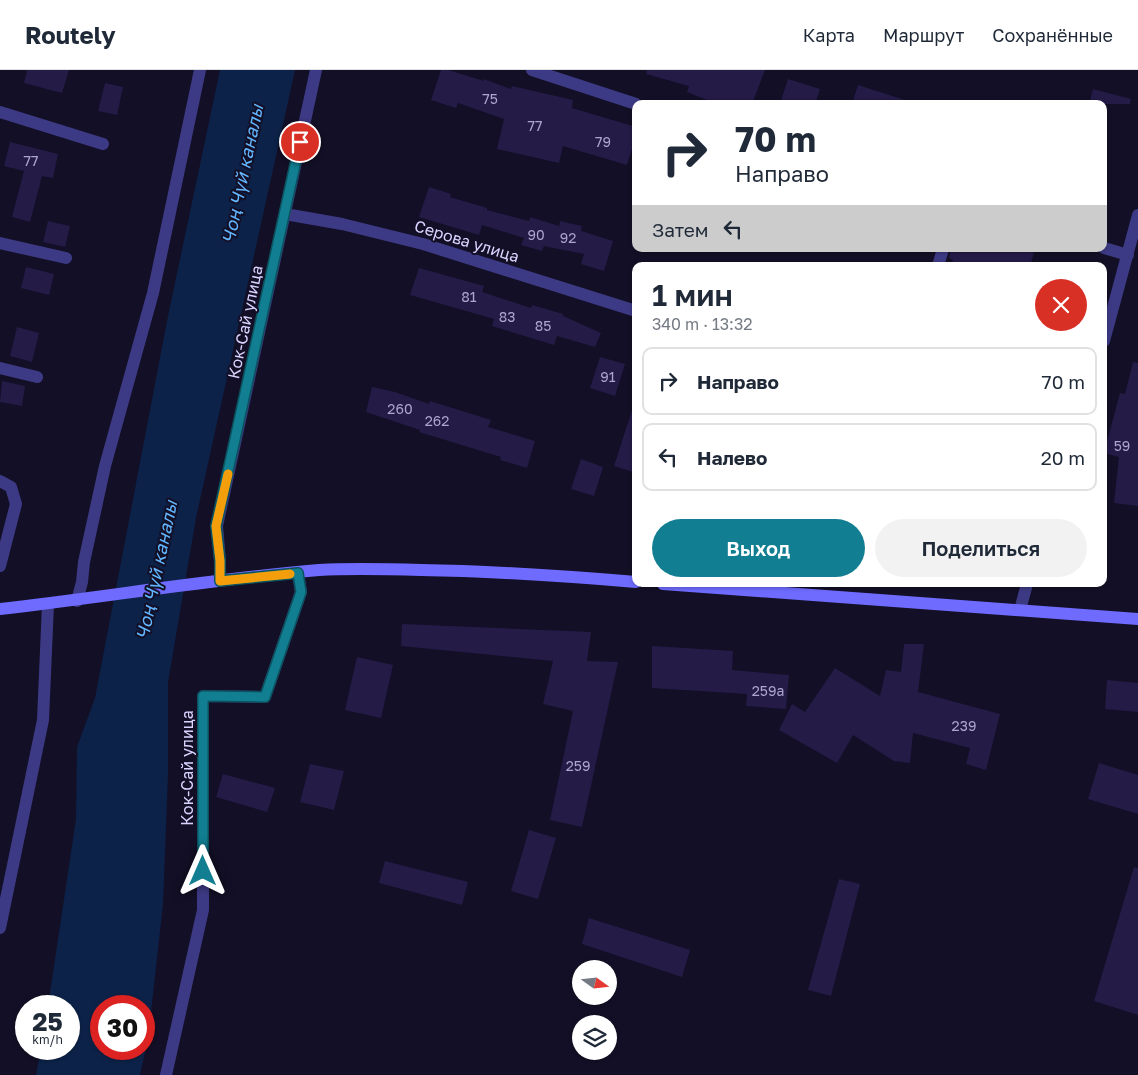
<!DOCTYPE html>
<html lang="ru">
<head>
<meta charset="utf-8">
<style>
  body { margin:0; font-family:"Golos Text",sans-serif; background:#f2f2f3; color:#1f2937; height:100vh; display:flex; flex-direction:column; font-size:19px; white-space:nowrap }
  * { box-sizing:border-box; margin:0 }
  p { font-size:16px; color:#747a83 }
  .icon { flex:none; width:28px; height:28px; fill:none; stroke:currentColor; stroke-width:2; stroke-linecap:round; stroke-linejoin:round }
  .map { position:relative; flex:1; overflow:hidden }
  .sheet { position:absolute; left:632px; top:192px; width:475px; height:325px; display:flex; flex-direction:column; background:#fff; border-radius:10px; box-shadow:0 1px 4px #0004 }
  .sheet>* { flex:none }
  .hud { position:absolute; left:632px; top:30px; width:475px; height:152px; border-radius:10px; box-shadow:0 1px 4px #0004; background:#fff; color:#1f2937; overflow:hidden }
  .needle { width:32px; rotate:105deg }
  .controls { position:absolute; left:572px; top:890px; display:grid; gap:10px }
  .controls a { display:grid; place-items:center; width:45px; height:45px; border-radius:50%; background:#fff; box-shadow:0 1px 4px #0004; font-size:25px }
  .speed { position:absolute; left:15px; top:925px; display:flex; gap:10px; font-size:25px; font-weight:700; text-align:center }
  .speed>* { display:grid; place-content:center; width:65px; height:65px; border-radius:50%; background:#fff; box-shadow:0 1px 4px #0004; line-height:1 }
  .speed small { font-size:12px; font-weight:400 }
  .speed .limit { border:8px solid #d22; background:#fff; color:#111 }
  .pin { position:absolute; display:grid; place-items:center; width:42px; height:42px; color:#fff; margin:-21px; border:2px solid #fff; border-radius:50%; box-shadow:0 1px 5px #0007 }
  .me { position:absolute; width:55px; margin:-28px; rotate:0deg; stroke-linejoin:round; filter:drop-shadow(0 0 4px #0008) }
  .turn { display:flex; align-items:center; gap:18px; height:105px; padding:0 20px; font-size:22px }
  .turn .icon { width:65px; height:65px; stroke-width:2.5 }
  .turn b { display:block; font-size:35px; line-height:42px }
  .then { display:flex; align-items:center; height:48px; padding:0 20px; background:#0003; gap:10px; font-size:19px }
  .round { display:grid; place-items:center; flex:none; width:52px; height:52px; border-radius:26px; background:#f2f2f3 }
  .head { display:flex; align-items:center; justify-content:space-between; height:85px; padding:0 20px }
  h1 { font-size:30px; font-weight:600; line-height:38px }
  .button { display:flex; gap:10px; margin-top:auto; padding:10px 20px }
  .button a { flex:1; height:58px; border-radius:30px; background:#117e91; color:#fff; font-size:20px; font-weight:600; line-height:58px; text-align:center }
  .button a+a { background:#f2f2f3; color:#1f2937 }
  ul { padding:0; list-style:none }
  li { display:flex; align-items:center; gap:15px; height:68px; margin:0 10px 8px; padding:0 10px; border:2px solid #e0e1e3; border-radius:10px }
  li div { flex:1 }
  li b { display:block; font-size:19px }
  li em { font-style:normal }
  header { display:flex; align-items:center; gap:30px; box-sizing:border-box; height:70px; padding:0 25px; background:#fff; border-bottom:1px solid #e0e1e3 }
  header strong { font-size:24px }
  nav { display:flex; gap:28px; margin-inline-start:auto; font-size:18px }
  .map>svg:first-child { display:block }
</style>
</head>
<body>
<header>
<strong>Routely</strong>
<nav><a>Карта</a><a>Маршрут</a><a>Сохранённые</a></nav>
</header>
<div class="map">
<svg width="1138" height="1005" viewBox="0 0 1138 1005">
  <rect width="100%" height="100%" fill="#130f26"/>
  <path fill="#0c2248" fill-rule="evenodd" d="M220,0H295L196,448L168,612V704L163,834L148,969L140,1005H36L41,979H69V936H48L76,749L77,677L95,628L168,246ZM101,936H144V979H101Z"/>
  <path fill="#241b47" d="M27,0H69L62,23L24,13Z
    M441,0H448L484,11V9L511,19L512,16L573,30L572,38L636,57V65L627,95L563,76L559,93L497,79L504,49L458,33L456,38L431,30Z
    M647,0H765L752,34H717L687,22L689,16L646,4Z
    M788,9L820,19L815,34H780Z
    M105,13L123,17L117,45L98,41Z
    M858,15L908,31L907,34H852Z
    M1093,19L1131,29L1130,34H1089Z
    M10,72L58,84L53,108L42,106L30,152L12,147L24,101L4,96Z
    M429,117L451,124L450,127L487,138V140L529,151L530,147L559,156L560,151L582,156L581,161L613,171L604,201L581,194L584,184L544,176L542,181L521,175L524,168L482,155L479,165L419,147Z
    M48,151L70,156L65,177L43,172Z
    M951,179H1022L1034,183L1030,196H961L952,193L953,190L949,188Z
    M26,197L54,204L49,225L21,218Z
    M419,198L484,216L482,222L531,238L532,235L563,244V246L601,263L595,277L557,266L554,275L492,256L494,249L410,225Z
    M17,257L39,263L32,292L10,286Z
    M600,287L625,294L615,326L590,318Z
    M1133,292L1138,293V436L1114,433L1119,387L1104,383L1120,323L1125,324Z
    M2,311L25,316L22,336L0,332Z
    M372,317L395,322L429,334L430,331L491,350L488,357L535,371L527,398L500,390L501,387L419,362L420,360L366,342Z
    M633,337H636V403L614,396Z
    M581,389L603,397L594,426L571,419Z
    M402,554L591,562L587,591L618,592L582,757L550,750L573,641L543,634L553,591L401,576Z
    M904,574H924L918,622L1000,644L986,700L966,694L970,678L913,663L910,693L894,691L853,665L837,693L779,660L792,634L805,642L835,598L880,626L886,600L901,602Z
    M652,576L733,581L732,600L789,605L786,639L746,636L747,624L652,618Z
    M357,587L393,595L381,648L345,640Z
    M1107,610L1138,613V642L1105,639Z
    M1099,693L1138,705V744L1088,729Z
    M310,694L344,701L334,740L300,732Z
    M223,704L275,718L267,742L216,727Z
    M529,760L556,768L538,829L511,821Z
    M385,791L468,812L462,835L379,813Z
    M1134,797L1138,798V945L1094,931Z
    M839,809L860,814L831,926L808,920Z
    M589,848L690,880L682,907L582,874Z"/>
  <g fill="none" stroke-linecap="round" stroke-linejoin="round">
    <path stroke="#3d3a85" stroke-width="12" d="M532,0L636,34
      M0,42L103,74
      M285,144L342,154L423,174L636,241
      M0,173L66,188
      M1104,178L1128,185
      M938,196L943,179
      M1104,271L1138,145
      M0,298L37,307
      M0,411L11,417L16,434L0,496
      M220,511V491L217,456L316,0
      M77,531L82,512L84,492L105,396L153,223L200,0
      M1020,540L1027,514
      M0,858L43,650L48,534
      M166,1005L203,840V626L265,627L301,522L298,503"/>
    <path stroke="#6f6bff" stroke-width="12" d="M663,514L1138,549
      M0,539C106,527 212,509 319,500C353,498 387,499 421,500C493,501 564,506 636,512"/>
  </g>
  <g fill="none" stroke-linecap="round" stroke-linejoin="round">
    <defs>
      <path id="route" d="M203,801V626L265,627L301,522L298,503L220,511V491L216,456L300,72"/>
    </defs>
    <use href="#route" stroke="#0b525e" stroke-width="12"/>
    <use href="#route" stroke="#117e91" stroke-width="9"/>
    <path stroke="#f59e0b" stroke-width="9" d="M228,404L216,456L220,491V511L290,504"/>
  </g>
  <g text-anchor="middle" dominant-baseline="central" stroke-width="4" stroke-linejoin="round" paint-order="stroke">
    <g font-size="14" fill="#aca6d1">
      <text x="490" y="28">75</text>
      <text x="535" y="55">77</text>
      <text x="603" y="71">79</text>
      <text x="31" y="90">77</text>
      <text x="536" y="164">90</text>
      <text x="568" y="167">92</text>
      <text x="469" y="226">81</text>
      <text x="507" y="246">83</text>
      <text x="543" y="255">85</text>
      <text x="608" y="306">91</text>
      <text x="400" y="338">260</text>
      <text x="437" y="350">262</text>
      <text x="1122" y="375">59</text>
      <text x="768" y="620">259а</text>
      <text x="964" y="655">239</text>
      <text x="578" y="695">259</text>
    </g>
    <g font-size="16" fill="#d9d4ff" stroke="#130f26">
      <text transform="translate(467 171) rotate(17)">Серова улица</text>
      <text transform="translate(245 252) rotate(-78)">Кок-Сай улица</text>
      <text transform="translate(187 698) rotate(-90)">Кок-Сай улица</text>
    </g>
    <g font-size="18" font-style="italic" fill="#62b6ff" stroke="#130f26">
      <text transform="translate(242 104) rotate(-78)">Чоң Чүй каналы</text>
      <text transform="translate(156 500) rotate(-78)">Чоң Чүй каналы</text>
    </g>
  </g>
</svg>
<div class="controls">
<a><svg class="needle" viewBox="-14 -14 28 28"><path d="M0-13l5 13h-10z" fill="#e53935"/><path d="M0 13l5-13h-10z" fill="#747a83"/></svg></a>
<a><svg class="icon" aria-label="layers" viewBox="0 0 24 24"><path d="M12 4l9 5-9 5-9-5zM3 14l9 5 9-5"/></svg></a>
</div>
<div class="speed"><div>25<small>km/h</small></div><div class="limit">30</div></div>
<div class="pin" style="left:300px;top:72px;background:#d93025"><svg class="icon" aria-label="arrive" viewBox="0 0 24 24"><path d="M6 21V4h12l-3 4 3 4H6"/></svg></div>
<svg class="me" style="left:203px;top:801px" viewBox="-20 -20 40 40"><path d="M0-17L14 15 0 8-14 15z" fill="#117e91" stroke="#fff" stroke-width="4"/></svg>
<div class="hud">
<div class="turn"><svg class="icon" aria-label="right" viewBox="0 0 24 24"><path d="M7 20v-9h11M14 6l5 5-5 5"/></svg><div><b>70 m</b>Направо</div></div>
<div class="then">Затем<svg class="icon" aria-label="left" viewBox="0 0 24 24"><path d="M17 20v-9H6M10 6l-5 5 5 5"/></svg></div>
</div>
<section class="sheet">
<div class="head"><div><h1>1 мин</h1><p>340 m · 13:32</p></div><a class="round" style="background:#d93025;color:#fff"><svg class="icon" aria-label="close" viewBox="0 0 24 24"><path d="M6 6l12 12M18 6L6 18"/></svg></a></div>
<ul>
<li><svg class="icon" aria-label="right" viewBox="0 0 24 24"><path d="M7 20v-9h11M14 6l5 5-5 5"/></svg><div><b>Направо</b></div><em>70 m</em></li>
<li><svg class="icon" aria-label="left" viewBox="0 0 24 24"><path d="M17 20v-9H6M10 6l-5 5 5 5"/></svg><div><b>Налево</b></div><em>20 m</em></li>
</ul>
<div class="button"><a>Выход</a><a>Поделиться</a></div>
</section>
</div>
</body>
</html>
